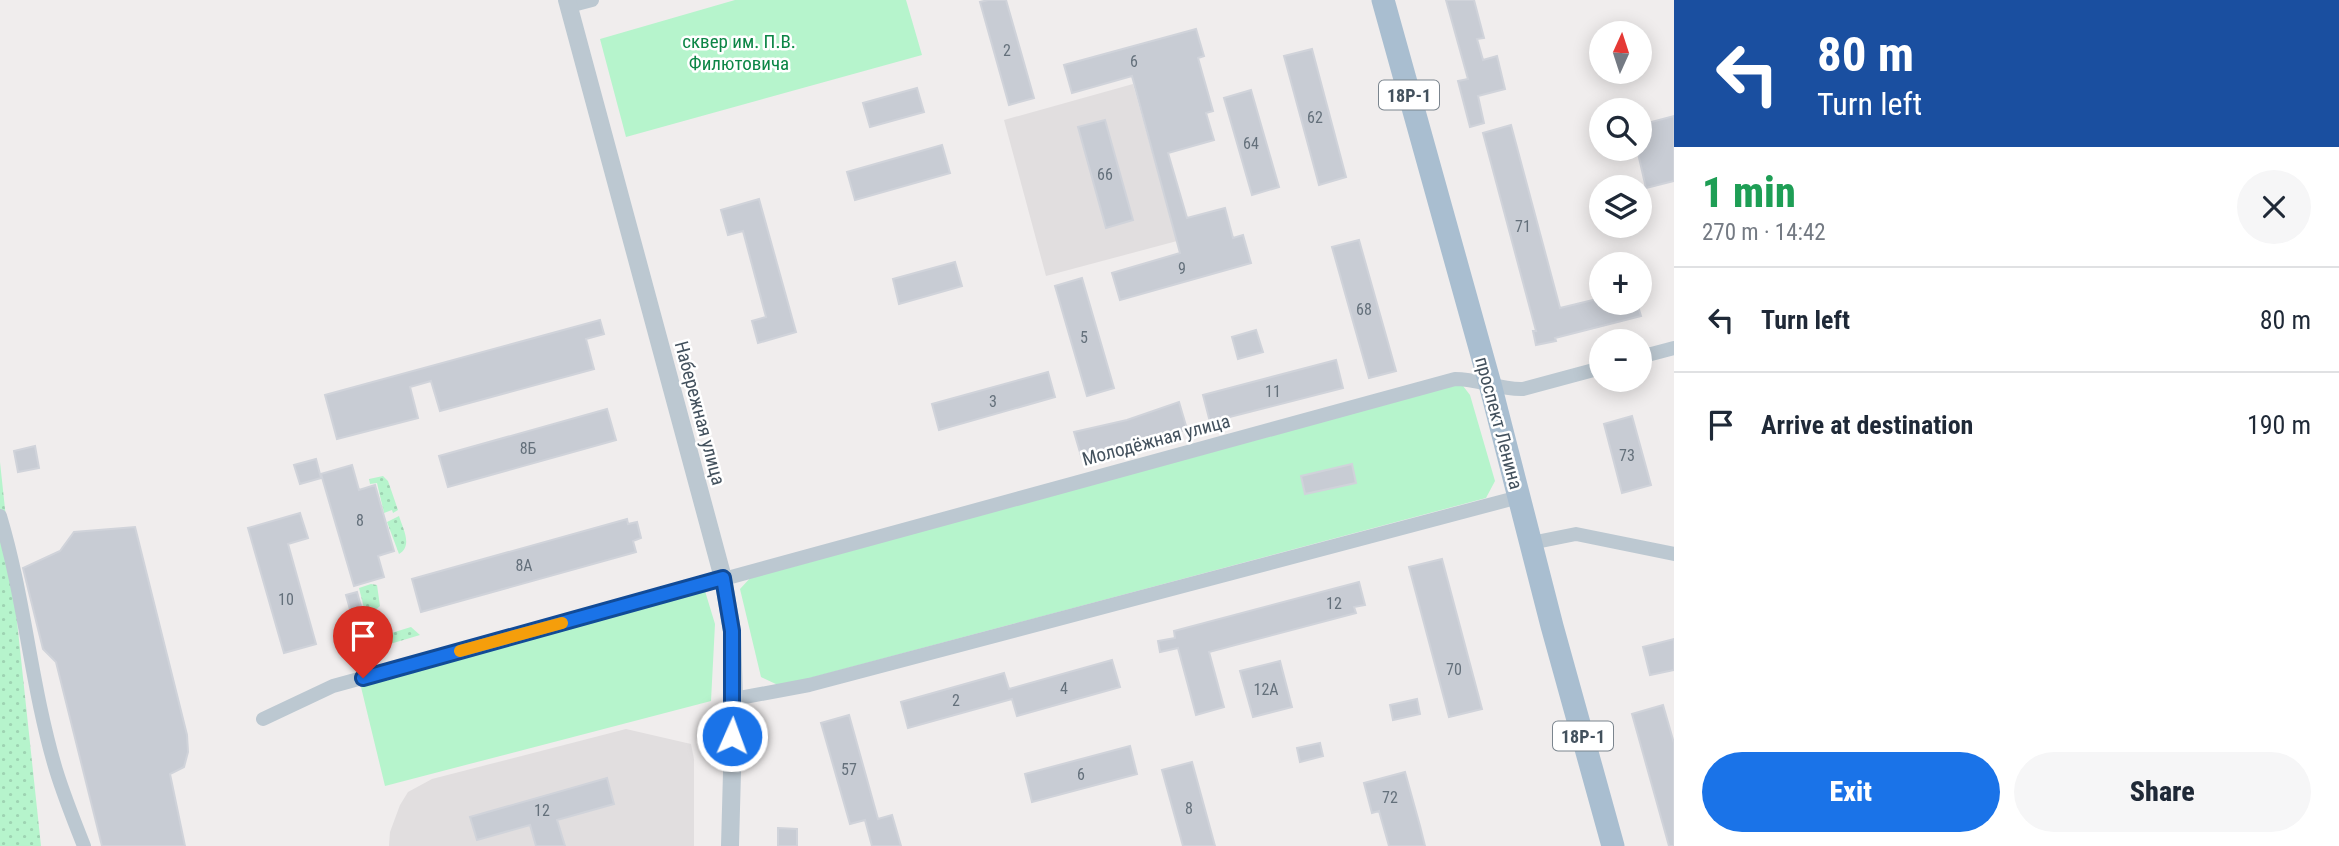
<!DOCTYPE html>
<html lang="en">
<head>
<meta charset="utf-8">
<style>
  body { margin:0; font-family:"Roboto Condensed",sans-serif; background:#f6f6f7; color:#1f2937; height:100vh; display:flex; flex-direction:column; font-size:26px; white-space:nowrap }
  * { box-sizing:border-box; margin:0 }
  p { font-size:23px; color:#747a83 }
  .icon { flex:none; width:38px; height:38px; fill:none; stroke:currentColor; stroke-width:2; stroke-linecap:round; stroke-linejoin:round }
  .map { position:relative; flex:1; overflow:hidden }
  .sheet { display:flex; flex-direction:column; background:#fff; width:665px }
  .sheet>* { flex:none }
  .banner { background:#1a4fa0; color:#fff; overflow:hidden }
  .needle { width:46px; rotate:3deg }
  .controls { position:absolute; left:1589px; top:21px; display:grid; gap:14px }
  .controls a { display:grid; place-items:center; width:63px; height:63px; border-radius:50%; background:#fff; box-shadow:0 4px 18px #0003; font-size:35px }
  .pin { position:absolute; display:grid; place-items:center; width:60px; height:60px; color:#fff; margin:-72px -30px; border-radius:50% 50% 50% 0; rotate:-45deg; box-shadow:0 0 7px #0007 }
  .pin .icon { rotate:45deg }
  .me { position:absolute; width:77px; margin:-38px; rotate:2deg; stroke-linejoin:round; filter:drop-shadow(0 0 5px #0008) }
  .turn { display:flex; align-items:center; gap:24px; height:147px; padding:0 28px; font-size:32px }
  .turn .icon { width:91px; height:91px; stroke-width:2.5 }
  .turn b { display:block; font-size:49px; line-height:60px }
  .round { display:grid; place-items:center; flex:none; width:74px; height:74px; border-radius:37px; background:#f6f6f7 }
  .summary { display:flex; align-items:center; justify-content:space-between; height:119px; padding:0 28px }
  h1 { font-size:42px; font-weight:800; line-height:52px; color:#1e9e55 }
  .button { display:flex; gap:14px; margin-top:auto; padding:14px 28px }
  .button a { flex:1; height:80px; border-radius:42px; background:#1a73e8; color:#fff; font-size:28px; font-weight:800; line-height:80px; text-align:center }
  .button a+a { background:#f6f6f7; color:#1f2937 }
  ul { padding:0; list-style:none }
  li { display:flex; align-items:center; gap:21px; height:105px; padding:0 28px; border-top:2px solid #e0e1e3 }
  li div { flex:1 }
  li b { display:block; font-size:26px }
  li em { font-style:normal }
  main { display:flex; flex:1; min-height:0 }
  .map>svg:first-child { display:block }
</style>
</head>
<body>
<main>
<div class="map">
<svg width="1674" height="846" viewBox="0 0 1674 846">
  <defs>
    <pattern id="grass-dots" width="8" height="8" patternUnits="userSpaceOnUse" patternTransform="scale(1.75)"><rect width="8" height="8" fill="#b6f4cc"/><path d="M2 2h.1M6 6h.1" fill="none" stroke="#9ed3b2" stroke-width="1.8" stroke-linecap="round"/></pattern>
  </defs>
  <rect width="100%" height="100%" fill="#f0eded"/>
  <path fill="#e1dedf" d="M1133,84L1177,241L1046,276L1004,120Z
    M626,729L691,744L694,759V846H389L390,832L400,805L408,792L432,779Z"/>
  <path fill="url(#grass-dots)" d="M0,462L41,846H0Z
    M383,476L388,481L398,510L393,513L392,510L384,513L377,483L370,484L369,479Z
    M399,516C403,529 413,546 399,554L387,522Z
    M371,584L377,585L380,606L372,613L348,619L365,612L359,588Z
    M384,622L388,634L411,627L420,635L360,653L354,630Z"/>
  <path fill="#b6f4cc" d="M735,0H906L922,55L626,137L600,39Z
    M1460,382L1470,395L1495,481L1486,498L780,686L761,677L740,589L752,576Z
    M705,591L715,624L711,701L385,786L361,687Z"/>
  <path fill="#c8ccd4" stroke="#d0d3da" stroke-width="2" d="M988,0H1006L1034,98L1009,105L980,2Z
    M1446,0H1474L1484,38L1477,39L1483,60L1497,56L1505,89L1478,96L1484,123L1470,127L1458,81L1468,79Z
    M1196,29L1204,56L1198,58L1213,111L1206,113L1214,140L1168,153L1187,218L1225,208L1233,238L1243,235L1251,263L1120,300L1112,273L1180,253L1132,76L1072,93L1064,65Z
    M1312,49L1346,177L1319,185L1284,56Z
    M917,88L924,112L870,127L863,103Z
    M1251,90L1279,187L1252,195L1224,98Z
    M1674,116V181L1646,188L1637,149H1640V125Z
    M1105,120L1133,220L1106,228L1078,127Z
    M1511,125L1560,308L1601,298V303H1637L1641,316L1555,338L1556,341L1536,345L1533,331H1536L1483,133Z
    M942,145L950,173L855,200L847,172Z
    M759,199L796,332L758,343L752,321L766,317L743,231L728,235L721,210Z
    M1359,240L1396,371L1369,378L1332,247Z
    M955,262L962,286L899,304L893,279Z
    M1082,278L1114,388L1087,396L1055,286Z
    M600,320L604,334L586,339L594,369L440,411L431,381L410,387L418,418L337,439L325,395Z
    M1256,330L1263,352L1238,359L1232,337Z
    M1336,360L1343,388L1210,422L1203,395Z
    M1048,372L1055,397L939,430L932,404Z
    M1179,402L1187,429L1137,445L1082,459L1074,432L1127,420Z
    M607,409L616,440L448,487L439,456Z
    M1632,416L1651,485L1622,493L1604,424Z
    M35,446L39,468L18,472L14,451Z
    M316,459L321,478L300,484L294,465Z
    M1352,464L1356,483L1305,494L1301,476Z
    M352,465L359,490L375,485L394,551L378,556L384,577L354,586L321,474Z
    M300,513L308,538L288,544L316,644L284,653L248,528Z
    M627,519L628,524L637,522L641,538L633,541L636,552L421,612L412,579Z
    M135,527L187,735L188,752L184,767L170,774L185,846H102L56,662L43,649L23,568L60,551L74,532Z
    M1442,559L1482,709L1449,717L1409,567Z
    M1359,582L1365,605L1354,607L1356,613L1209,652L1224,707L1196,715L1178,648L1160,652L1158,641L1175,638L1174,631Z
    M357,592L362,610L351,613L346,595Z
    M1674,639V670L1650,675L1643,647Z
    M1112,660L1120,687L1017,716L1012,699L908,728L901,702L1004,673L1009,689Z
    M1280,661L1292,707L1253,717L1240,671Z
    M1417,699L1420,714L1393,720L1390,705Z
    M1663,705L1674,743V846H1669L1632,714Z
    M849,715L878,819L892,815L901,846H872L865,820L850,824L821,723Z
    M1320,743L1323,756L1300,762L1297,748Z
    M1130,746L1137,774L1032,802L1025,774Z
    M1192,762L1215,846H1183L1162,770Z
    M1405,772L1420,826L1425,846H1389L1379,811L1372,813L1364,783Z
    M607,778L614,804L557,820L565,846H536L530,825L477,840L470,817Z
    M778,828L797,829V846H778Z"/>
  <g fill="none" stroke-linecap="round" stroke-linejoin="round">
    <path stroke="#bcc8d1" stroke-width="14" d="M569,6L592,0
      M1640,357L1674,348
      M0,516C25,599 31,687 56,770C64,796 74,821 84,846
      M1531,543L1576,534L1674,554
      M734,699L809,685L1519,497
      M263,719L333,686L1455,379C1479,379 1500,390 1523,389L1601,368"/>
    <path stroke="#bcc8d1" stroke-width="18" d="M567,0L723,578L732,631L734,699L730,846"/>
    <path stroke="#a9bed0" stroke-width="23" d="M1383,0L1490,384L1552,626L1613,846"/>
  </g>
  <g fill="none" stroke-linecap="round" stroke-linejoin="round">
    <defs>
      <path id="route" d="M363,678L723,578L732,631V736"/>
    </defs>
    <use href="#route" stroke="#114b97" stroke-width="18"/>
    <use href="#route" stroke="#1a73e8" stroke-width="12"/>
    <path stroke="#f59e0b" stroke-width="12" d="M460,651L562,623"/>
  </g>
  <g text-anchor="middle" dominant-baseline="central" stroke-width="5" stroke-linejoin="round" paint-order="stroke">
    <g font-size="16" fill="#64707b">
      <text x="1007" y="50">2</text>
      <text x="1134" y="61">6</text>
      <text x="1315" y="117">62</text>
      <text x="1251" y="143">64</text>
      <text x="1105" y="174">66</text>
      <text x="1523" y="226">71</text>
      <text x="1182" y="268">9</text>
      <text x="1364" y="309">68</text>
      <text x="1084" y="337">5</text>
      <text x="1273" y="391">11</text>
      <text x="993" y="401">3</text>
      <text x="528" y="448">8Б</text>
      <text x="1627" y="455">73</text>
      <text x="360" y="520">8</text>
      <text x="524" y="565">8А</text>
      <text x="286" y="599">10</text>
      <text x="1334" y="603">12</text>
      <text x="1454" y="669">70</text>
      <text x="1064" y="688">4</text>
      <text x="1266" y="689">12А</text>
      <text x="956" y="700">2</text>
      <text x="849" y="769">57</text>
      <text x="1081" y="774">6</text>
      <text x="1390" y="797">72</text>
      <text x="1189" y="808">8</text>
      <text x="542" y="810">12</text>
    </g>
    <g fill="#fff" stroke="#7b858e" stroke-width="2">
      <rect x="1379" y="80.5" width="60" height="29" rx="5"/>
      <rect x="1553" y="721.5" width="60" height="29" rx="5"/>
    </g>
    <g font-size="18" font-weight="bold" fill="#43515d">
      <text x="1409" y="95">18Р-1</text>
      <text x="1583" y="736">18Р-1</text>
    </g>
    <g font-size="19" fill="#0c8646" stroke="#fff">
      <text x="739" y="41">сквер им. П.В.<tspan x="739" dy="22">Филютовича</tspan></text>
    </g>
    <g font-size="19" fill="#43515d" stroke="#fff">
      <text transform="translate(700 413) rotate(75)">Набережная улица</text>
      <text transform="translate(1499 423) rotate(75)">проспект Ленина</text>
      <text transform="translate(1156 440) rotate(-15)">Молодёжная улица</text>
    </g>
  </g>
</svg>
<div class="controls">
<a><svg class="needle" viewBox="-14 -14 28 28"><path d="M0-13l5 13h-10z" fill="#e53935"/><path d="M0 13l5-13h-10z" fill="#747a83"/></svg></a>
<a><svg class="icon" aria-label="search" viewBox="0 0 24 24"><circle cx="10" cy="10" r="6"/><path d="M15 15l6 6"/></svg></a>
<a><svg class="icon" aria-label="layers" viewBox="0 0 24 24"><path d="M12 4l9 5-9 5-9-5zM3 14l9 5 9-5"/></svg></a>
<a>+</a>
<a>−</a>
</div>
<div class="pin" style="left:363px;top:678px;background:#d93025"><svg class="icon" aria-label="arrive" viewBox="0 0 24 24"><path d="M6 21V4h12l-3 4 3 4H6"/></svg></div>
<svg class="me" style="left:732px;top:736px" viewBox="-20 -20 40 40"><circle r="17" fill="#1a73e8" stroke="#fff" stroke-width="3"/><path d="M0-11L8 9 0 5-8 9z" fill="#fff"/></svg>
</div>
<section class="sheet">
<div class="banner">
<div class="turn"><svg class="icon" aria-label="left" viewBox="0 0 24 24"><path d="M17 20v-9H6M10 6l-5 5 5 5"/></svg><div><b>80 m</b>Turn left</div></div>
</div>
<div class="summary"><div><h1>1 min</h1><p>270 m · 14:42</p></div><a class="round"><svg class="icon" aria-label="close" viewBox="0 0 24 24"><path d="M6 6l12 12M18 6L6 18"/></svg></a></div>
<ul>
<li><svg class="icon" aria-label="left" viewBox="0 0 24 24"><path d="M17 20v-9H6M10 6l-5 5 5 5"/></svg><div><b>Turn left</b></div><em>80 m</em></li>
<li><svg class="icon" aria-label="arrive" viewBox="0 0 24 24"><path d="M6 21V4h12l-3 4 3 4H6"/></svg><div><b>Arrive at destination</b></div><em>190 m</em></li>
</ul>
<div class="button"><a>Exit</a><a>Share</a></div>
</section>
</main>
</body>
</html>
